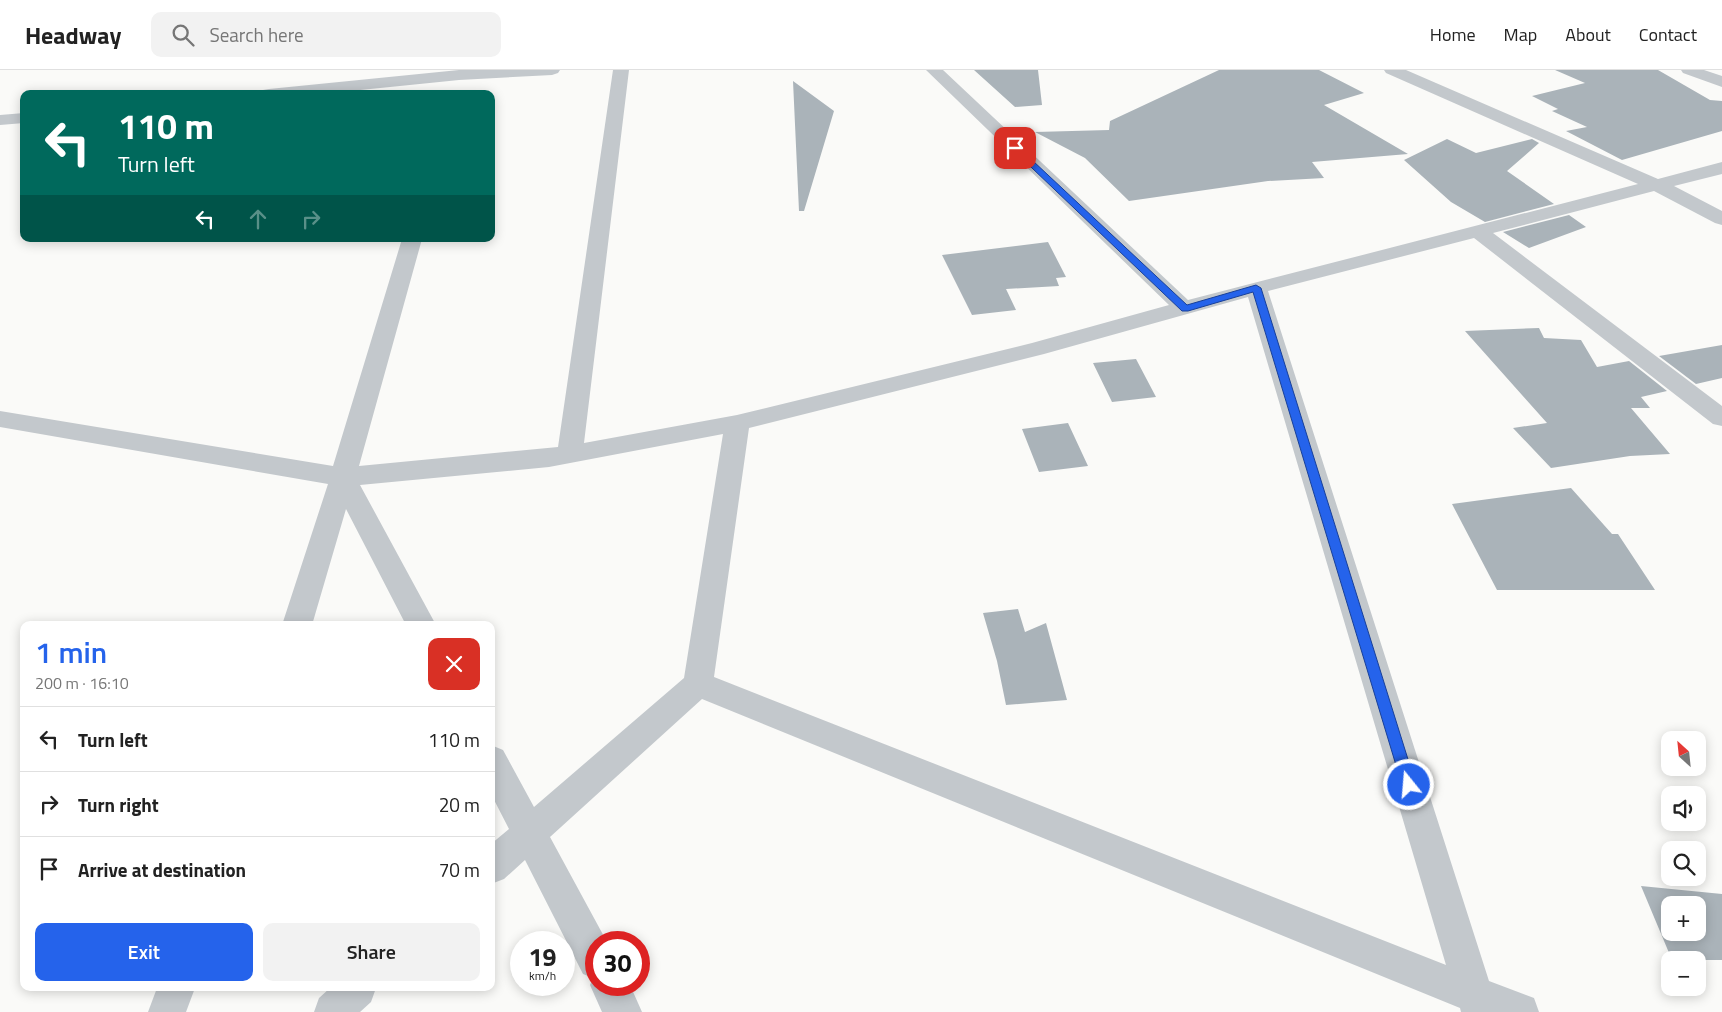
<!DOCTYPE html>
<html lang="en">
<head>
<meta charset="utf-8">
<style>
  body { margin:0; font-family:"Titillium Web",sans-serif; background:#f2f2f2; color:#222; height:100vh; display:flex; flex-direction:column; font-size:19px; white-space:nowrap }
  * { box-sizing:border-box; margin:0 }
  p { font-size:16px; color:#767676 }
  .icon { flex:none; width:28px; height:28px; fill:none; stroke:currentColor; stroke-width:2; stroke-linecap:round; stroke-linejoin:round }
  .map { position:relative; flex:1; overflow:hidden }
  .side { position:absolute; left:20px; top:551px; width:475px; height:370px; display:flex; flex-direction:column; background:#fff; border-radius:10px; box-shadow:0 2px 12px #0003 }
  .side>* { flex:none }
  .banner { position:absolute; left:20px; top:20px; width:475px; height:152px; border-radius:10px; box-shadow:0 2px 12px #0003; background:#00695c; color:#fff; overflow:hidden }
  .needle { width:32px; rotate:333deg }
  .tools { position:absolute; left:1661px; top:661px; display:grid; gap:10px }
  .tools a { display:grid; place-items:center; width:45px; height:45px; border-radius:10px; background:#fff; box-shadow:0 2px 12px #0003; font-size:25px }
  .speed { position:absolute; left:510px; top:861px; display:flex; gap:10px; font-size:25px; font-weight:700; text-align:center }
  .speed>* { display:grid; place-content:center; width:65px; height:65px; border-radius:50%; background:#fff; box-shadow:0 2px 12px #0003; line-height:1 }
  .speed small { font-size:12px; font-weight:400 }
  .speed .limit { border:8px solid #d22; background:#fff; color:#111 }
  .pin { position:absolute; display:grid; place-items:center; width:42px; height:42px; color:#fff; margin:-21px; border-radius:10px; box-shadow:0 2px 8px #0006 }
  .me { position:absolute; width:55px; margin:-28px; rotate:343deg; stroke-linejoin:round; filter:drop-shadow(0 0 4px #0008) }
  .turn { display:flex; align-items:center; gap:18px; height:105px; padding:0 15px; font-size:22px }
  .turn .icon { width:65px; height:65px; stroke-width:2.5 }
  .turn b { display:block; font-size:35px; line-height:42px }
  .lanes { display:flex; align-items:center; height:48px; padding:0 15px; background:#0003; justify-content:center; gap:25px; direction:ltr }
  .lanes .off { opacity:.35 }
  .round { display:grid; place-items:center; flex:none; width:52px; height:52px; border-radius:10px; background:#f2f2f2 }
  .head { display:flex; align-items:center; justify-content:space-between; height:85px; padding:0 15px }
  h1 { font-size:30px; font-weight:600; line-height:38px; color:#2563eb }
  .cta { display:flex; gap:10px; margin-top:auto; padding:10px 15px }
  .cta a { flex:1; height:58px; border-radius:10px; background:#2563eb; color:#fff; font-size:20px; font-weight:600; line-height:58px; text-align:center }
  .cta a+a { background:#f2f2f2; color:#222 }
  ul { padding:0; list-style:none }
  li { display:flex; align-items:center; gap:15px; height:65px; padding:0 15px; border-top:1px solid #e0e0e0 }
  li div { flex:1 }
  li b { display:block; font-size:19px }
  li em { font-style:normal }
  header { display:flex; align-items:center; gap:30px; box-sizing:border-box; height:70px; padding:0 25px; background:#fff; border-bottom:1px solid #e0e0e0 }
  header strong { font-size:24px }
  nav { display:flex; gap:28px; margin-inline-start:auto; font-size:18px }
  .search { width:350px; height:45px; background:#f2f2f2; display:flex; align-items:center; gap:12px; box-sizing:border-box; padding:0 18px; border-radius:10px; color:#767676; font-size:19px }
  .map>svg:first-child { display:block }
</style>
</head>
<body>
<header>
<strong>Headway</strong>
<div class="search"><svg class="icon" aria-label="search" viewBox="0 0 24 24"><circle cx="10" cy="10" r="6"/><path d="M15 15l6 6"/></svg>Search here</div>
<nav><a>Home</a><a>Map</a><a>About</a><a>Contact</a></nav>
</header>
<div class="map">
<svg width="1722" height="942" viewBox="0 0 1722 942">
  <rect width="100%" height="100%" fill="#fafaf8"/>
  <path fill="#aab3b9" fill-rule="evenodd" d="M974,0H1038L1042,35L1015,37Z
    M1219,0H1319L1364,23L1324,35L1408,84L1312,92L1324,108L1268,111L1129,131L1085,88L1035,62L1109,60L1110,51Z
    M1555,0H1658L1710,30L1722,31V61L1622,90L1566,61L1587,57L1552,41L1558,39L1532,26L1585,13Z
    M793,11L834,41L804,141H799Z
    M1447,69L1476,83L1532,69L1539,73L1507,101L1554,134L1485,152L1451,132L1404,90Z
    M1569,145L1586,157L1529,178L1503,162Z
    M1048,172L1066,207L1056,208L1059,216L1006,219L1016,240L972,245L942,185Z
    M1539,258L1544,268L1581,270L1597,297L1629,291L1667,321L1641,327L1650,338H1631L1670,384L1630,386L1551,398L1513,358L1547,353L1465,261Z
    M1722,275V308L1696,314L1659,286Z
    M1136,289L1156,327L1112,332L1093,293Z
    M1068,353L1088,396L1039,402L1022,359Z
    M1571,418L1612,464H1618L1655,520H1497L1452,434Z
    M1018,539L1025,562L1046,553L1067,630L1006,635L997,591L983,543Z
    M1641,816L1722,824V890H1672ZM1670,835H1698V862H1670Z"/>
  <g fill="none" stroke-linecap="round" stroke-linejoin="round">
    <path fill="#c3c8cc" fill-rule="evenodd" d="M459,0H560L558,3L552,5L459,10L321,24H261L263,20L269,19Z
      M613,0H629L584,373L737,345L1032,273L1169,235L926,0H943L1188,230L1638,114L1386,3L1384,0H1406L1658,109L1722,92V104L1674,116L1722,141V155L1715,153L1654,121L1493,163L1722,336V356L1713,354L1474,168L1268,221L1489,911L1534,928L1539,942H1461L1460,938L702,629L550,767L607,872H596V915H630L642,942H602L590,915L593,908L583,904L525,790L504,809L491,814V774L509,759L491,724V675L503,680L534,737L684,608L723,364L549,397L360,415L436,555H406L346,439L312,555H282L328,414L0,357V341L333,396L402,169H422L359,396L558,377ZM1248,227L1446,895L714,607L749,358L1044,284Z
      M1681,0H1704L1722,6V17L1683,3Z
      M24,43V53L0,55V45Z
      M157,918H195L186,942H148Z
      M330,918H376L371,932L360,942H314L319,928Z"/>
  </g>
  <path fill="#2563eb" stroke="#184099" d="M1012,76H1017L1187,235L1256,215L1261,218L1416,715L1414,719L1409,721L1404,719L1402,715L1253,222L1188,241H1182L1012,79Z"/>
</svg>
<div class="tools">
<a><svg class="needle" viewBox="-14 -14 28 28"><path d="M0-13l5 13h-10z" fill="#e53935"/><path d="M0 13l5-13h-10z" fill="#767676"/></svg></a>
<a><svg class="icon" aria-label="sound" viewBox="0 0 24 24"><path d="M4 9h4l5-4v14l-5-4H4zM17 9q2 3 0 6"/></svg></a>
<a><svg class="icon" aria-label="search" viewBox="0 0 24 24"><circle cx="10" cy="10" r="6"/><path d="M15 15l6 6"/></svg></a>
<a>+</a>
<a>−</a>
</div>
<div class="speed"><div>19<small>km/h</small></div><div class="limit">30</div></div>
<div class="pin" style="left:1015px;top:78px;background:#d93025"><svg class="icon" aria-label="arrive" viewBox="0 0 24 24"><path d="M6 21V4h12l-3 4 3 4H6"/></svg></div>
<svg class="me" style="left:1409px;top:715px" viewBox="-20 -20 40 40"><circle r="17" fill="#2563eb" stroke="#fff" stroke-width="3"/><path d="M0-11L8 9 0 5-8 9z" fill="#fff"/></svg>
<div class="banner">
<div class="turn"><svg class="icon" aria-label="left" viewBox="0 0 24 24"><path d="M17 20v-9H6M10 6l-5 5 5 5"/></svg><div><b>110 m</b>Turn left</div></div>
<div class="lanes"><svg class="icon" aria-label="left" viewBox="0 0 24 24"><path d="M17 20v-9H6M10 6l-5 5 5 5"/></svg><svg class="icon off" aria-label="ahead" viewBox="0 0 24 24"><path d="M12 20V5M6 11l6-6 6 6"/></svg><svg class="icon off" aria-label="right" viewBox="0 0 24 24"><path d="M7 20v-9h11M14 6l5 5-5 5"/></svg></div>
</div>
<section class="side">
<div class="head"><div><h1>1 min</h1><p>200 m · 16:10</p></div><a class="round" style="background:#d93025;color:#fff"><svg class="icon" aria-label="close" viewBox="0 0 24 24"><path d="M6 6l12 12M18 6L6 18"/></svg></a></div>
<ul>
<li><svg class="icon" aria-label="left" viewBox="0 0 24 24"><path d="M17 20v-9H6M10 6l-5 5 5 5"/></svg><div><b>Turn left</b></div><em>110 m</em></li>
<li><svg class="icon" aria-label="right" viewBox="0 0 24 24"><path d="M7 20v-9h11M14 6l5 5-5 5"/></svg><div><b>Turn right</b></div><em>20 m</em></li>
<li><svg class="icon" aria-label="arrive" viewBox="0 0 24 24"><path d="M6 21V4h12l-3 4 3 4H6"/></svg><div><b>Arrive at destination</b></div><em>70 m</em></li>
</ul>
<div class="cta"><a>Exit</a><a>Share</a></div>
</section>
</div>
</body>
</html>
